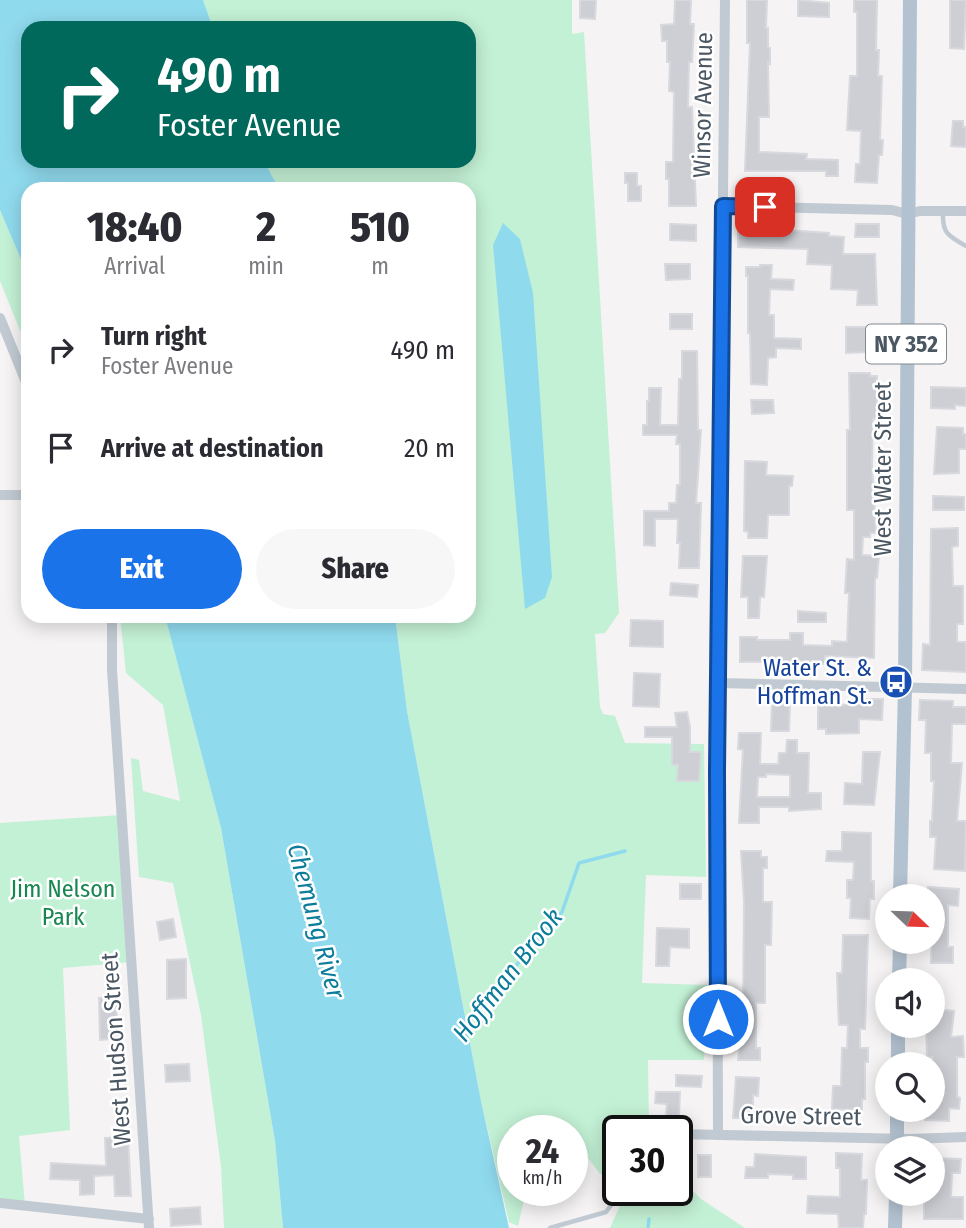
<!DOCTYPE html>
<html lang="en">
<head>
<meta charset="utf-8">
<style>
  body { margin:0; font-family:"Fira Sans Condensed",sans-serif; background:#f7f7f7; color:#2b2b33; height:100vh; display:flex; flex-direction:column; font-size:26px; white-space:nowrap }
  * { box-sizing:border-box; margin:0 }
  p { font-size:23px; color:#7c7c81 }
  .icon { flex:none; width:38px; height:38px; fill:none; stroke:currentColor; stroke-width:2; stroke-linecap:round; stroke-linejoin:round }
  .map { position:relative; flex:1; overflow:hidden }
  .side { position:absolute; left:21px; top:182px; width:455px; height:441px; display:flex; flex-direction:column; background:#fff; border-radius:21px; box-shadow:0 4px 18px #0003 }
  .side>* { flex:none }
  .banner { position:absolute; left:21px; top:21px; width:455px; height:147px; border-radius:21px; box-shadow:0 4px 18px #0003; background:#00695c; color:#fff; overflow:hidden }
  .needle { width:46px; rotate:113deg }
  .controls { position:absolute; left:875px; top:884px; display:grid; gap:14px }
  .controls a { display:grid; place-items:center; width:70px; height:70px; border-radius:50%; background:#fff; box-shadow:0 4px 18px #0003; font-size:35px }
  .speed { position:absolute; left:497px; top:1115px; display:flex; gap:14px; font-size:35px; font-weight:700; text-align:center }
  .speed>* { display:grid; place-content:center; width:91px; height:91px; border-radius:50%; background:#fff; box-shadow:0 4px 18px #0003; line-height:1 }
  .speed small { font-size:18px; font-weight:400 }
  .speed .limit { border:4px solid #111; border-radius:10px; background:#fff; color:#111 }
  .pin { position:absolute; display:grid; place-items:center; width:60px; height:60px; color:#fff; margin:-30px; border-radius:14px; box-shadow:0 4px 10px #0006 }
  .me { position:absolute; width:77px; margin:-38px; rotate:0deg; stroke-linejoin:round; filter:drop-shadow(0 0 5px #0008) }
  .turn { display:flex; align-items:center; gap:24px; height:147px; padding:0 21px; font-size:32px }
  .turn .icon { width:91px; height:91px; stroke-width:2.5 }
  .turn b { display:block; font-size:49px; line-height:60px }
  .eta { display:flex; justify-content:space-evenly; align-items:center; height:119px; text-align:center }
  .eta b { font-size:42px; font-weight:800; line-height:49px }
  .action { display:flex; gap:14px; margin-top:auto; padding:14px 21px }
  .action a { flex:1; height:80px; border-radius:42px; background:#1a73e8; color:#fff; font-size:28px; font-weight:800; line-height:80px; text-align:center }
  .action a+a { background:#f7f7f7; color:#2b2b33 }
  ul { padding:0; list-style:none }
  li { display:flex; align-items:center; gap:21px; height:98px; padding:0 21px }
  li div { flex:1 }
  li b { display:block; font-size:26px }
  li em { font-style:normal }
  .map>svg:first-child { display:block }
</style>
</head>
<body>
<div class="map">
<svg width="966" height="1228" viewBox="0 0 966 1228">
  <rect width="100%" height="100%" fill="#f5f3f3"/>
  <path fill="#c3f1d5" d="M203,0H572V34L584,32L619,613L605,633L595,634L600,707L603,714L615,716L625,743L704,744L706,877L646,875L642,983L707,985L704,1060H648L649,1130H618V1172L610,1178L600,1174L585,1154L572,1164V1130H513V1190H538L524,1200L518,1226L509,1222L481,1101L407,711L395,616H469V189H279L264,161H469V28H213Z
    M0,210L28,276V350L0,281Z
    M120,616H165L221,828L275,1141L283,1228H224L221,1167L201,1015L173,883L139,877L131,758L139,760L143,791L180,801L163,705L126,673Z
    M121,815L131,962L63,968L70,1130L19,1136L25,1206L0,1203V823Z
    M677,1174L701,1199L745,1228H610L627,1190H677Z"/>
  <path fill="#90daee" d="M0,0H203L213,28H28V161H264L279,189H28V276L0,210Z
    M503,223L520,239L533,293L552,577L545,598L525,609L493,245Z
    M165,616H395L407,711L481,1101L509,1228H283L275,1141L221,828Z"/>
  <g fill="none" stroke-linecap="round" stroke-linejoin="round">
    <path stroke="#90daee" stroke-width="3.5" d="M464,1026L562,912L579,863L625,851
      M648,1228L649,1219"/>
  </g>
  <path fill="#cdcfd5" stroke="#d7d9de" stroke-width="2" fill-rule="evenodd" d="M580,0H596L595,19L580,18Z
    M675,0H691L690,24H694L692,62H689L688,107H692L696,206H669V179H666V162H673L674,92L669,91L670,62H667V41H662L661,25L674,24Z
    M747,0H767L766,28H768V48H770V64L768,63L769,117H759V152L807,154L806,159L838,160V176H826V171H745L750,43H747Z
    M798,0L829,3V17L798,16Z
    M854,0H877L876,50H879L878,76H882L880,140H883L882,155H879L877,183L855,182L856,164H860L861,131L847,130L850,76H857V12H854Z
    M950,0H966L964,49L950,48Z
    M953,121H963V127H966V147L951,146Z
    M625,173H637V186H641V201H628V183H625Z
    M670,224L696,225V241L670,240Z
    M856,224H879V237H855Z
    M738,227L829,233V236L844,237L843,254H875L877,305H857L858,290L831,289L832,265L807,264L808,249L738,247Z
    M665,264H690V279L666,280Z
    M760,265H772L771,279L794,280L793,290L770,289L769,315H774V338L801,339V349L776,348V357L768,358L767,385L751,384L750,333H748V276H746V267H760Z
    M670,314H692V329H670Z
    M846,327H866V352L846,353Z
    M682,351H697L698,430H701L696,503H701L699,568H679L680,543H677L678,519H655V546L644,545V511H669V503H676L677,485H680V444H676L677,435H643V425H647V401H649V388H661L660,425H678L679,379H682Z
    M849,373H870V376H877V419H873L872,464L876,533H870V537H863L862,555L879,556L877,578H875L874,658L825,656V664L813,663V661L740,662V637H757V640H790V633H803V645L832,646V641L847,642L849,593H845L847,559L854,560V510H847V430H850Z
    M931,387L966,388V406L955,405V409L931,408Z
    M751,400H773L774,413L752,414Z
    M937,427L963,428V434H966V449H959V473L934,474Z
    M745,461L767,462L766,475L793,476L792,486H789V515H768L767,538H748V532L744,531Z
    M933,496L964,497V510H933Z
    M958,528V546L952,547L953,586H963V624H957V642H966V672L922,670L923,644L930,645L931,529Z
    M743,556H767L764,597H760L759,618H748V597H741Z
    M671,583L698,585L697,597L670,595Z
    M798,611L826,613V622H798Z
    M631,620L663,621V647L630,646Z
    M634,673L660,674L659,707L633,706Z
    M853,699H883L882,720L859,719V733L826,734V729H818V704L853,705Z
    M920,700L953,701V707H966V724H952L951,763H962L957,821H966L965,871L934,869L936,837H930V821H932L934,781H931V753H925L926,720H919Z
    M772,703H790L789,731H771Z
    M687,712L690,727V752H701L699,781H677L678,765H672V737H645V727H677L675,713Z
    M739,733H761L760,764H778L779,753H786L787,740H797V753H809L808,793H821V809L789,811V807H759V823H739L743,750L738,749ZM766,774L790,775V797H757L758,777H766Z
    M863,752H880L874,805L844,804L845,783L862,784Z
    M842,832L871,833V881H874V899H870L869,919L850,918L851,898H847V880H853L854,862L826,861L827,851H842Z
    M741,851H761V857H767V868H763V902H772L771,945H765V1003H756V1048H760V1060H738L743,1015L744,902Z
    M680,884H701V899H680Z
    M928,887L959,889L958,906L948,905V947H953V963H931L933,896H928Z
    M173,919L176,937L160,940L157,922Z
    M657,928L689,929V948L670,947L669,966H656Z
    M843,935H868L865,1029H860V1048H868V1062H865V1099H862V1110L832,1109L833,1086H841L842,1048H847L848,1025H839L838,1005L837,973H842Z
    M186,959V998L167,999V960Z
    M116,997L117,1024H120L121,1038L100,1040L99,998Z
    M933,1009L954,1011L951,1037L963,1036L964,1057H957V1097L960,1098L959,1109L949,1108V1121L925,1120L926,1110H933V1057H927L926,1026H933Z
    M189,1064L190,1081L166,1082L165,1065Z
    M676,1075L702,1076L701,1087L676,1086Z
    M736,1077L759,1078L758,1096L753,1095V1118H733Z
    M656,1092H680L679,1117H666L667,1104L655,1103Z
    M128,1137L131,1196H115L114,1175L94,1176V1194L80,1195V1180L50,1179L51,1163L106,1166L105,1138Z
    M836,1153L862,1154L861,1180H867L866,1214H864L863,1228H839L838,1214L807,1213L808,1196L840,1197V1168H836Z
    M755,1154L806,1157V1179H793V1175L768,1174V1178H745L746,1167H754Z
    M698,1155H711V1177H698Z
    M933,1158L961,1159L960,1173H952L951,1197H963V1219H924V1196L933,1197Z
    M200,1207L201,1224L171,1226L170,1209Z"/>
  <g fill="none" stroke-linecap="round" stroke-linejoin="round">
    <path stroke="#c1cad2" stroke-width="4.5" d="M943,212C942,233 948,236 966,246
      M550,1228L606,1212L620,1193"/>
    <path stroke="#c1cad2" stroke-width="10" d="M723,206L892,210L907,214L920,211H966
      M0,318L28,387
      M0,495H28
      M112,616V670L149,1228
      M718,683L966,689
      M677,1134L909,1139L966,1137
      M718,1135L717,771L725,0
      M620,1193L621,1190
      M0,1203L149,1219"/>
    <path stroke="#b3c2d1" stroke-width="14" d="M900,896L905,688L910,0
      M899,980L900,942
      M898,1064V1026
      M897,1148V1110
      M895,1228L896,1194"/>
  </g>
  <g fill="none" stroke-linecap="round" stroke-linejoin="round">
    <defs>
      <path id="route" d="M718,1019L717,771L723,206L765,207"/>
    </defs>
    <use href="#route" stroke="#114b97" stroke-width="18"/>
    <use href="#route" stroke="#1a73e8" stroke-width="12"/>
  </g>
  <defs>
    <symbol id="bus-disc" viewBox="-11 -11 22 22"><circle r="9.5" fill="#1a4fb4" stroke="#fff"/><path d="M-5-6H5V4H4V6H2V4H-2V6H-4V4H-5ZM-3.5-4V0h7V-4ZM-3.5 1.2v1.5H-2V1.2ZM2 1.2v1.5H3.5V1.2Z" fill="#fff"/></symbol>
  </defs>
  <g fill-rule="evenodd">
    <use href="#bus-disc" x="877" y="663" width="38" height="38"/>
  </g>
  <g text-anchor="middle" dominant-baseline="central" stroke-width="5" stroke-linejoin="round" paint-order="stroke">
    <rect fill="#fff" stroke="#808990" stroke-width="2" x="866" y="324.5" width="80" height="39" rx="5"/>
    <g font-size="23" font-weight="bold" fill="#4a5661">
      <text x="906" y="344">NY 352</text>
    </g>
    <g font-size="24" fill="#4a5661" stroke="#fff">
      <text transform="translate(703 105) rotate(-89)">Winsor Avenue</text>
      <text transform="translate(883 469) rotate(-90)">West Water Street</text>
      <text transform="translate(116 1049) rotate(-94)">West Hudson Street</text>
      <text transform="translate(801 1116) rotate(1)">Grove Street</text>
    </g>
    <g font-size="24" fill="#164399" stroke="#fff" text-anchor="end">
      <text x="872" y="668">Water St. &amp;<tspan x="872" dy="28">Hoffman St.</tspan></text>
    </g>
    <g font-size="24" fill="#17864f" stroke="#fff">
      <text x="63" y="889">Jim Nelson<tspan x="63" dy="28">Park</tspan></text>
    </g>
    <g font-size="26" font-style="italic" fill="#0c7c9b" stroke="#fff">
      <text transform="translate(316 921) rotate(75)">Chemung River</text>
      <text transform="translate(508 975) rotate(-52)">Hoffman Brook</text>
    </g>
  </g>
</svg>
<div class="controls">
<a><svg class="needle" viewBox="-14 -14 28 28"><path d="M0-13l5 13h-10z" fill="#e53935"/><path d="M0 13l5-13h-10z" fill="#7c7c81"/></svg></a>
<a><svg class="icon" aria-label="sound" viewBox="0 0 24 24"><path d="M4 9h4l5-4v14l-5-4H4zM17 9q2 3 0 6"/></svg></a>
<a><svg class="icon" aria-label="search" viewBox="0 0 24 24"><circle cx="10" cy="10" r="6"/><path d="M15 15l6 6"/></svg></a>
<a><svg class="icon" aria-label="layers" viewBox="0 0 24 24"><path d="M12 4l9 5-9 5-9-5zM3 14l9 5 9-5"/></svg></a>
</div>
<div class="speed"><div>24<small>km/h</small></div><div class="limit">30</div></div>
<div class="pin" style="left:765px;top:207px;background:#d93025"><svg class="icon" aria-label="arrive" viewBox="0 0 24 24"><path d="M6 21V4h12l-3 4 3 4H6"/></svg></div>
<svg class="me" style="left:718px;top:1019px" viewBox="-20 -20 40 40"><circle r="17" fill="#1a73e8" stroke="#fff" stroke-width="3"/><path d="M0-11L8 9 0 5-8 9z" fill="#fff"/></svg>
<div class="banner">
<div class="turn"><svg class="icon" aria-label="right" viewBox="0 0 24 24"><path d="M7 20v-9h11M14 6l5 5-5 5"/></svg><div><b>490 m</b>Foster Avenue</div></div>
</div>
<section class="side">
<div class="eta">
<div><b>18:40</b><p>Arrival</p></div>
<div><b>2</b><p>min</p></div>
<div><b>510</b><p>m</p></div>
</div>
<ul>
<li><svg class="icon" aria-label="right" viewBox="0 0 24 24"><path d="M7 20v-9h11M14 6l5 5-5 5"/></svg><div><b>Turn right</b><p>Foster Avenue</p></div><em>490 m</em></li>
<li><svg class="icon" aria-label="arrive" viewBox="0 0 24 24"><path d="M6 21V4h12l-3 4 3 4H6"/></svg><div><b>Arrive at destination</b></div><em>20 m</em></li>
</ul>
<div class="action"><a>Exit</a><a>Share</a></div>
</section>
</div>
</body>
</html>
